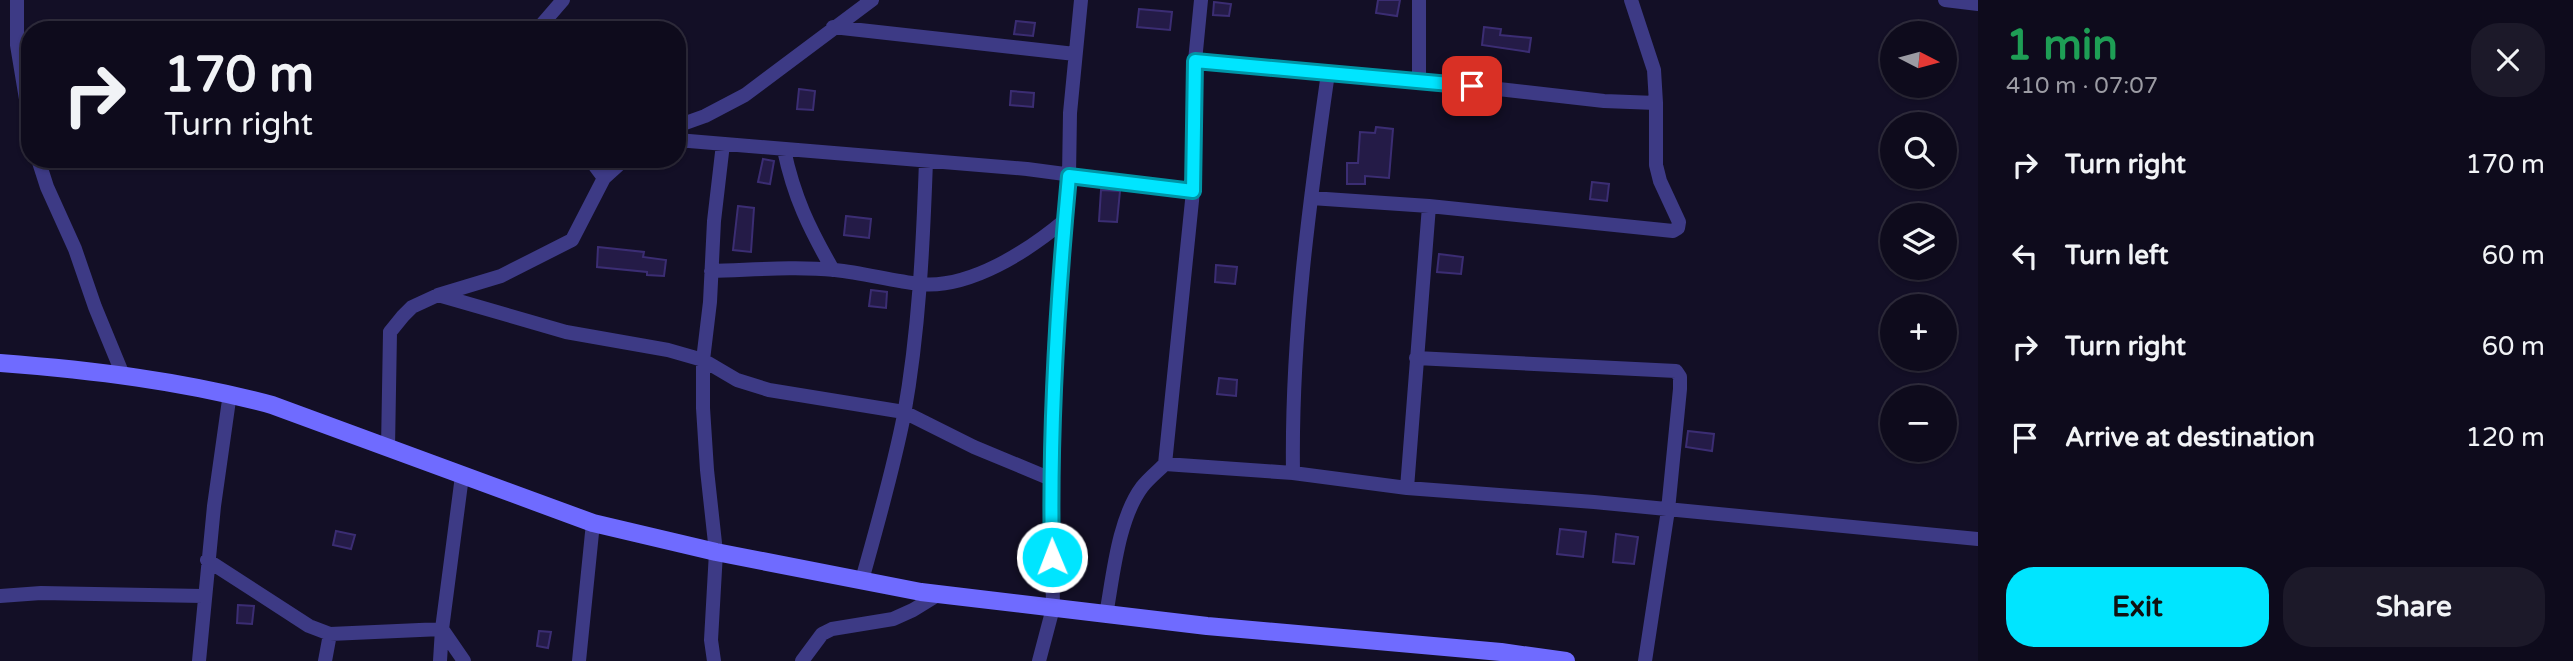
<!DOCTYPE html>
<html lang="en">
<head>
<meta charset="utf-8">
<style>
  body { margin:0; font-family:"Varela Round",sans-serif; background:#1c1929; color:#f1f3f6; height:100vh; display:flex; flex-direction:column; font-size:26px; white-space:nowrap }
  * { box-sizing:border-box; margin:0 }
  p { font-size:23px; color:#9b9ba3 }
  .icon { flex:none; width:38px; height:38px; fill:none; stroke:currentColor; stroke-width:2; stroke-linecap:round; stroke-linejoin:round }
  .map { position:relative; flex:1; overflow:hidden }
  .side { display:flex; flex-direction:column; background:#0e0b1c; width:595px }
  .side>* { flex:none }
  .guide { position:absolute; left:21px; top:21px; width:665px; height:147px; border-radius:28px; box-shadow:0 2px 5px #0004,0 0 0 2px #2e2b3b; background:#0e0b1c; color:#f1f3f6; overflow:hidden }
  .needle { width:46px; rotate:96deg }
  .tools { position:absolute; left:1880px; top:21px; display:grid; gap:14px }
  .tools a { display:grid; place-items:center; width:77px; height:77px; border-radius:50%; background:#0e0b1c; box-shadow:0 2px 5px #0004,0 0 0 2px #2e2b3b; font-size:35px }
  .pin { position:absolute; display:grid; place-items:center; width:60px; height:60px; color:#fff; margin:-30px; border-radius:14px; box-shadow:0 4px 10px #0006 }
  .me { position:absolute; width:77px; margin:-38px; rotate:359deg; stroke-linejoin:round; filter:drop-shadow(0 0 5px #0008) }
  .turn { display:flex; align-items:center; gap:24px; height:147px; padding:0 28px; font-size:32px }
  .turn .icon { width:91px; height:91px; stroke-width:2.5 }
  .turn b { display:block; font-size:49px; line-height:60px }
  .round { display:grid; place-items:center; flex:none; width:74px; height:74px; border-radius:28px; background:#1c1929 }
  .overview { display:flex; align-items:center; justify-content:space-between; height:119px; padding:0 28px }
  h1 { font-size:42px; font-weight:700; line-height:52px; color:#1e9e55 }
  .button { display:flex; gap:14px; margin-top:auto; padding:14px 28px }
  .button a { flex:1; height:80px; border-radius:28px; background:#00e5ff; color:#111; font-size:28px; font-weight:700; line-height:80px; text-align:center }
  .button a+a { background:#1c1929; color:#f1f3f6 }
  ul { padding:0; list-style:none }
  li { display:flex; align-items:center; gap:21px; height:91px; padding:0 28px }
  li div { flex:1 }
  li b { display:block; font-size:26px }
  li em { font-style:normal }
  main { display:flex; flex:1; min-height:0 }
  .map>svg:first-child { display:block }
</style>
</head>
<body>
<main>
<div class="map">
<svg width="1978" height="661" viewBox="0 0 1978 661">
  <rect width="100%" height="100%" fill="#130f26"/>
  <path fill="#241b47" stroke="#3b2d73" stroke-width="2" d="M1378,0H1400L1397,16L1376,13Z
    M1214,2L1231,4L1229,16L1213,15Z
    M1139,9L1172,12L1170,30L1137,27Z
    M1016,21L1035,23L1033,36L1014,34Z
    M1484,27L1501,29L1500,35L1531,38L1529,52L1482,45Z
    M799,89L815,91L813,110L797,109Z
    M1011,91L1034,93L1033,107L1010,105Z
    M1376,127L1393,129L1389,178L1365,176V184H1347V163H1358L1360,132L1375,133Z
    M763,159L774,161L770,184L758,182Z
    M1592,182L1609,184L1607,201L1590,199Z
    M1101,190L1120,191L1117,222L1099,221Z
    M738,206L754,208L751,252L733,250Z
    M846,216L871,219L869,238L844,235Z
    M598,247L644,252L643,257L666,260L664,276L647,275V272L597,267Z
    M1439,254L1463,257L1461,274L1437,272Z
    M1216,265L1237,267L1235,284L1215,282Z
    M871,290L887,292L886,308L869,306Z
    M1219,378L1237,380L1236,396L1217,394Z
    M1688,431L1714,434L1712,451L1686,447Z
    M1560,529L1586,532L1583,557L1557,554Z
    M336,531L355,535L351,549L333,545Z
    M1616,534L1638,537L1634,564L1613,562Z
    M238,605L254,606L252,624L237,623Z
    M539,631L551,632L548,648L537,646Z"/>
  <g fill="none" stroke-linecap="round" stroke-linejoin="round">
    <path stroke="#3d3a85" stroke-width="14" d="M17,0V45L30,123
      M1945,0L1978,4
      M833,27L1075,54
      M537,30L563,0
      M1195,61L1419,80L1604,101L1656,103L1654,70L1631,0
      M1419,80V0
      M677,126L705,116L745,95L872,0
      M677,140L1027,169L1193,191
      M784,150C794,197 809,228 833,270
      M38,159L47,187L75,249L95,307L123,375
      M590,159L604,178
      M1311,198L1429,206L1673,231L1678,228L1679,222L1660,181L1656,165V103
      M711,271C752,270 794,266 835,270C864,273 892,281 920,284C970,289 1028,251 1065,220
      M438,295L566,332L668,350L703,360L737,380L769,390L904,412L974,447L1051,479
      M1416,358L1676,371L1680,377V389L1668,510L1645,661
      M388,448L390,332L403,316L412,307L438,295L501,276L572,240L604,178L625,159
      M1165,464L1293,473C1291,339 1309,205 1328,73
      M1293,473L1407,488L1594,502L1978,539
      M1407,488L1429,206
      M207,560L309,626L330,634
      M862,580C877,526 893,471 904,415C919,331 923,246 926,161
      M0,596L41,593L203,596
      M1106,615C1113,577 1118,519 1142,487C1148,479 1158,471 1165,464L1193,191L1195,61L1201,0
      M199,661L214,506L230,393
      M325,661L330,634L442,629L464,661
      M440,661L442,629L462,476
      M579,661L593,523
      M714,661L711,640L716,552L707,470L703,408V360L710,302L714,221L723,144
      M802,661L822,634L832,629L893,619L913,610L939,594
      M1039,661L1053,608L1051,479L1055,339L1069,176L1070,113L1081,0"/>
    <path stroke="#6f6bff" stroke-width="18" d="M0,363C92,370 183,381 272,405L593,523L716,552L921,592L1207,626L1501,652L1566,661"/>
  </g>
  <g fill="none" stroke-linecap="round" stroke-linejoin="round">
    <defs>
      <path id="route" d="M1052,557C1049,429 1057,303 1069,176L1193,191L1195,61L1472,86"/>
    </defs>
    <use href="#route" stroke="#0095a6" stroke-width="18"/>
    <use href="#route" stroke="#00e5ff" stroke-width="12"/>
  </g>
</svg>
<div class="tools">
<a><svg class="needle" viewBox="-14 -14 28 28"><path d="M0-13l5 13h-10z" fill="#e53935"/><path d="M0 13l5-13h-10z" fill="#9b9ba3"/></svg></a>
<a><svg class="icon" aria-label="search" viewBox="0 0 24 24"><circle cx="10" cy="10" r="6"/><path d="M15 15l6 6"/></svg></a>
<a><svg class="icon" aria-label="layers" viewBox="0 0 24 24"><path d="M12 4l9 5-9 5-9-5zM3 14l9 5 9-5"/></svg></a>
<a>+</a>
<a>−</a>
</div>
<div class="pin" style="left:1472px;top:86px;background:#d93025"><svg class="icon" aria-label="arrive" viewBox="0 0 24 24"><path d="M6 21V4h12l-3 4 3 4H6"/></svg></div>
<svg class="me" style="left:1052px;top:557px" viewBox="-20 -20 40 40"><circle r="17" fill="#00e5ff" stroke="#fff" stroke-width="3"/><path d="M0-11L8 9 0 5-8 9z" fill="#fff"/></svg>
<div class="guide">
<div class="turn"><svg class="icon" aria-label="right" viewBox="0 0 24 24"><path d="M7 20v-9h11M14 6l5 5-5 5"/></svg><div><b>170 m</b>Turn right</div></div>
</div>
</div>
<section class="side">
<div class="overview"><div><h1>1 min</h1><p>410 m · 07:07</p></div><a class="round"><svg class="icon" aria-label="close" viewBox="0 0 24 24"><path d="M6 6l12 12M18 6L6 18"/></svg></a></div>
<ul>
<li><svg class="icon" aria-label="right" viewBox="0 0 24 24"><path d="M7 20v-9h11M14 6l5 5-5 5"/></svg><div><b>Turn right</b></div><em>170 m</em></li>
<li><svg class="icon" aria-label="left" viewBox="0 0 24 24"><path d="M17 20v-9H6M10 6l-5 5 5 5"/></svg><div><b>Turn left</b></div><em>60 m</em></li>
<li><svg class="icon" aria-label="right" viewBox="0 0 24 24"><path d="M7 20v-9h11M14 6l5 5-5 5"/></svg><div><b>Turn right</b></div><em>60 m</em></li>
<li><svg class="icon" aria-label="arrive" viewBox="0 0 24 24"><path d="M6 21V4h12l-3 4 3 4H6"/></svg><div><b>Arrive at destination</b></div><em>120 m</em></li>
</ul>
<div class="button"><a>Exit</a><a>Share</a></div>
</section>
</main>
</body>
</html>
